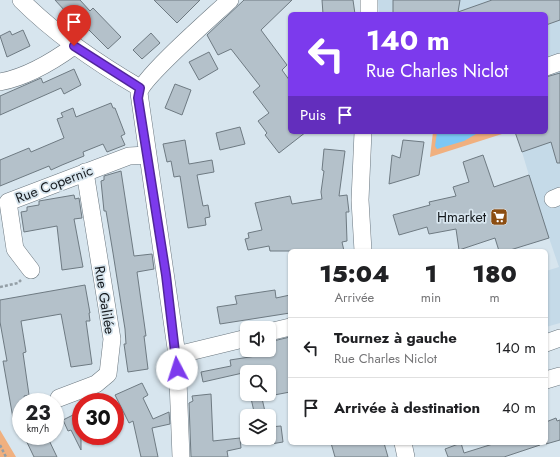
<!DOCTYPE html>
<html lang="fr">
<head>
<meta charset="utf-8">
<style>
  body { margin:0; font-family:Jost,sans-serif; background:#f6f6f6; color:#202124; height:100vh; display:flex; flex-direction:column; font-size:15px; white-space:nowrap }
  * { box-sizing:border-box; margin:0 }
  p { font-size:13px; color:#757577 }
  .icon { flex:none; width:22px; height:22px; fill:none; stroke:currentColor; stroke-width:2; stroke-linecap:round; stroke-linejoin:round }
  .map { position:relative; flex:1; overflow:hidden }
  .drawer { position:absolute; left:288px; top:249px; width:260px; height:196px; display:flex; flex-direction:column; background:#fff; border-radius:6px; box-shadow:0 1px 3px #0004 }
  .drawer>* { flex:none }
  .guide { position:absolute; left:288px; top:12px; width:260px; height:122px; border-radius:6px; box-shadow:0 1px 3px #0004; background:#7c3aed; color:#fff; overflow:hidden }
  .buttons { position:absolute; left:240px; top:321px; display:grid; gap:8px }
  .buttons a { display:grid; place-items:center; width:36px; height:36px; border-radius:6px; background:#fff; box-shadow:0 1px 3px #0004; font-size:20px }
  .speed { position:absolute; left:12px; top:393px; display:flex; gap:8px; font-size:20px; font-weight:700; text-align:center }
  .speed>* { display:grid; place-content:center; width:52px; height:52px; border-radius:50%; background:#fff; box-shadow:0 1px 3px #0004; line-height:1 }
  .speed small { font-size:10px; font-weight:400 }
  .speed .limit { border:6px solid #d22; background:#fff; color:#111 }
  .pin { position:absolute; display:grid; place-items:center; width:34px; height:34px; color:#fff; margin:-41px -17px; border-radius:50% 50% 50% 0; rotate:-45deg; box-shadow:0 0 4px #0007 }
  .pin .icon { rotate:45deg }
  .me { position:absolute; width:44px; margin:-22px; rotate:355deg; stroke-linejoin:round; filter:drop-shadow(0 0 3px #0008) }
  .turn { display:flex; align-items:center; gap:14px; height:84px; padding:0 12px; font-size:18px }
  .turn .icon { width:52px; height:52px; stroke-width:2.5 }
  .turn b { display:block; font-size:28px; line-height:34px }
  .then { display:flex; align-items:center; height:38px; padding:0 12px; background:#0003; gap:8px; font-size:15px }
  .eta { display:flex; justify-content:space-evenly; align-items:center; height:68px; text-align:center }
  .eta b { font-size:24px; font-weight:800; line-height:28px }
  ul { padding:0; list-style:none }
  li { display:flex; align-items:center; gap:12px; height:60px; padding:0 12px; border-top:1px solid #e0e0e0 }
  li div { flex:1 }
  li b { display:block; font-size:15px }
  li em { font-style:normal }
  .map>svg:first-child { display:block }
</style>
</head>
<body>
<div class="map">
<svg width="560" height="457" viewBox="0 0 560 457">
  <rect width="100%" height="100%" fill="#d7e5ee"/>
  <path fill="#c5dae8" d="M378,0H560V323L546,327V271L559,267L549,238L507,251H499L494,238L459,250L454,206L531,182L522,152L546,132V14H379Z"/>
  <path fill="#f0b07f" d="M433,132H501L502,134L430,157Z
    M0,430L16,457H0Z"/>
  <path fill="#7cc7f5" d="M437,132H488L476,134L464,141L437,149L435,146Z"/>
  <path fill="#b4c1ca" stroke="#6e7a82" d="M55,0H80L90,11L93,8L121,37L108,49L79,20L76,23Z
    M154,0H200L177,23Z
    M244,0H292L261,30L287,65L282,70L290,81V132H306L279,153L265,135L267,133L258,121L269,113L253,92L260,86L231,49L218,55L207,35Z
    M322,0H353L355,14H323Z
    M393,0H460L458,12L492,0H560V20L546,25V14H393Z
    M23,30L30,46L7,57L0,36L10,31L12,35Z
    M151,33L160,43L142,59L133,50Z
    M209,52L218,69L199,80L189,62Z
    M74,69L81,85L64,94L61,88L0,115V96L41,78L43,83Z
    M560,73V163H557L551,142L522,152L515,132H546V77Z
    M175,84L191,90L182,115L165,108Z
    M111,103L113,108H115L125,134L121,136L125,145L107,152L103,144L83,152L84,156L62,165L51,170L49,166L0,186V160L29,148L31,152L64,138L57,119L63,117L61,113L73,108L76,117Z
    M240,127L245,144L220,150L216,133Z
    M185,140L189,164L212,160L214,172L197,175L203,206L208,205L210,217L205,218L206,225L188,228L180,176L174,177L171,161L167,162L163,144Z
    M403,140L424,142L419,175L389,184L392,155L400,158Z
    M324,149L345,151L339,196L347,195L349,212H346L347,241L342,242L344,251H270L269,246L248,250L245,239L249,238L248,233L262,230L255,203L290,196L292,204L322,199L321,192L324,171L322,170Z
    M483,155L494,187L529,175L549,238L507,251H499L495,238L459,250L456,229L429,234L427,227L399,235L393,215L430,205L429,202L456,196L453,187L469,182L463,162Z
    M121,171L134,256L152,254L154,269L137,272L146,336H144L148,369L128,372L124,344H126L125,329L113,253L106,211H104L101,181L104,180V176Z
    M74,195L75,199L79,198L82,218L74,219L83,267L62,270L57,226L24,232L21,212L27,211V207L39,205V201Z
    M85,285L90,313H89L90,321H86L92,364L71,367L61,314L21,321L26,352L23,353L29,395L24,396L25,401H21V424H14L3,361H7L0,322V300Z
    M275,290L276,298L290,295V313L220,324L217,307L237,304L235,296Z
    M290,337V392L269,396V372H247L203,382L201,372L231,366L230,360L269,354V342Z
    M142,383L148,395L143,398L153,419L169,412L170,424L152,428L158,457H141L133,421L129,423L115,395Z
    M211,394L213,441L240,438L241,448L227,451L228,457H191L189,403L193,401L192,396Z
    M250,394H261L266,416H255Z
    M81,411V450L71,430L68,431L63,420Z
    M556,418L557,421L560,420V440L546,444V422Z
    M281,426L283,442L271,444L269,427Z
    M24,436H47L57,457H34Z
    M331,443H384L388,457H335Z
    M461,443L464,453L496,443H540V445L504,457H448L445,449Z"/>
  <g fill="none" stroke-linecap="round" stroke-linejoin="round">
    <defs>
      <path id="minor" d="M21,0C56,35 97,63 140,88
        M369,14V0
        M546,67L560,62
        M0,82C27,77 52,62 74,46
        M363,132L360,200L363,251
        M553,199L560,196
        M31,270L15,249L8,202L129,156L147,155
        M269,332L290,327
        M546,343L560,338
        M177,355L247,338
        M546,380L560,376
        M59,398L96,384L108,374L112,339L85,172
        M403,443L406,457
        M181,457L177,355L139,93C142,78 214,15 230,0"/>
    </defs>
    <use href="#minor" stroke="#6c7880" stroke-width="18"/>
    <path stroke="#939ea5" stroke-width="2.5" stroke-dasharray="3 2" stroke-linecap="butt" d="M0,287L18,283L21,280
      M0,445L6,457"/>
    <use href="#minor" stroke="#fff" stroke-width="17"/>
  </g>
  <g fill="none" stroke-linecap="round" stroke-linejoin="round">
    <defs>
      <path id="route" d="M74,46L140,88L138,98L166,275L177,369"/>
    </defs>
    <use href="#route" stroke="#51269a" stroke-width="10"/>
    <use href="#route" stroke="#7c3aed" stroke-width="7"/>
  </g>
  <defs>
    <symbol id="supermarket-square" viewBox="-11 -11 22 22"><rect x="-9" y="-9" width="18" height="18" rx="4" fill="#8c4d11" stroke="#d7e5ee"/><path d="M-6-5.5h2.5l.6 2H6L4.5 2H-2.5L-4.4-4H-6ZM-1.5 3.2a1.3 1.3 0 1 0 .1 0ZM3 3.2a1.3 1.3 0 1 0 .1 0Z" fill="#fff"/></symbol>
  </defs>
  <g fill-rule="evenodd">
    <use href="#supermarket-square" x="489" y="207" width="20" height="20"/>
  </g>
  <g text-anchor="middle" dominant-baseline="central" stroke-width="3.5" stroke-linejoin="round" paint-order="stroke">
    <g font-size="14" fill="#161a1e" stroke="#d7e5ee">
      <text transform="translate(54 184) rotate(-21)">Rue Copernic</text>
      <text transform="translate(105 300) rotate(81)">Rue Galilée</text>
    </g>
    <g font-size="14" fill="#161a1e" stroke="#d7e5ee" text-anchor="end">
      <text x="486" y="217">Hmarket</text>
    </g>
  </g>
</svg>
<div class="buttons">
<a><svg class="icon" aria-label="sound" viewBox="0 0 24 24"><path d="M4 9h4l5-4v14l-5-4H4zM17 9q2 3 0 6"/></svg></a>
<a><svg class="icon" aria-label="search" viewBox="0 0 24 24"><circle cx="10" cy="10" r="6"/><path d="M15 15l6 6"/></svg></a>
<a><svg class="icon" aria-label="layers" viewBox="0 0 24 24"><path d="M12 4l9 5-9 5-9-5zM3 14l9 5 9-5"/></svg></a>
</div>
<div class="speed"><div>23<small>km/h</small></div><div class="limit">30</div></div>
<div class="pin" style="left:74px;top:46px;background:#d93025"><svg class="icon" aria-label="arrive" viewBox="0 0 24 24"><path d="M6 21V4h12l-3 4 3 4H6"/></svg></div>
<svg class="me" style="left:177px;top:369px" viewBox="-20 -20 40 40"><circle r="19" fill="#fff"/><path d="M0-13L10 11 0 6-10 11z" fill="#7c3aed"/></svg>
<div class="guide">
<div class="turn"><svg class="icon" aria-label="left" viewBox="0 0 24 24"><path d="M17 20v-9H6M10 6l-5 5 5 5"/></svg><div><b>140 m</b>Rue Charles Niclot</div></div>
<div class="then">Puis<svg class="icon" aria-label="arrive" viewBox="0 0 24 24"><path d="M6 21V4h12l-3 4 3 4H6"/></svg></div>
</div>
<section class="drawer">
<div class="eta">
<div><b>15:04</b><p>Arrivée</p></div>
<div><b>1</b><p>min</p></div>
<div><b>180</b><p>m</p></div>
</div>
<ul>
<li><svg class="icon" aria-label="left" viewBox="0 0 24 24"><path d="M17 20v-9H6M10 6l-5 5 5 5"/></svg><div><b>Tournez à gauche</b><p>Rue Charles Niclot</p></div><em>140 m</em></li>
<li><svg class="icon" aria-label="arrive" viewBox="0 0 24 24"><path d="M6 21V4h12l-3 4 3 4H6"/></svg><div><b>Arrivée à destination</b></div><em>40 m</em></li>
</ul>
</section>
</div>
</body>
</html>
